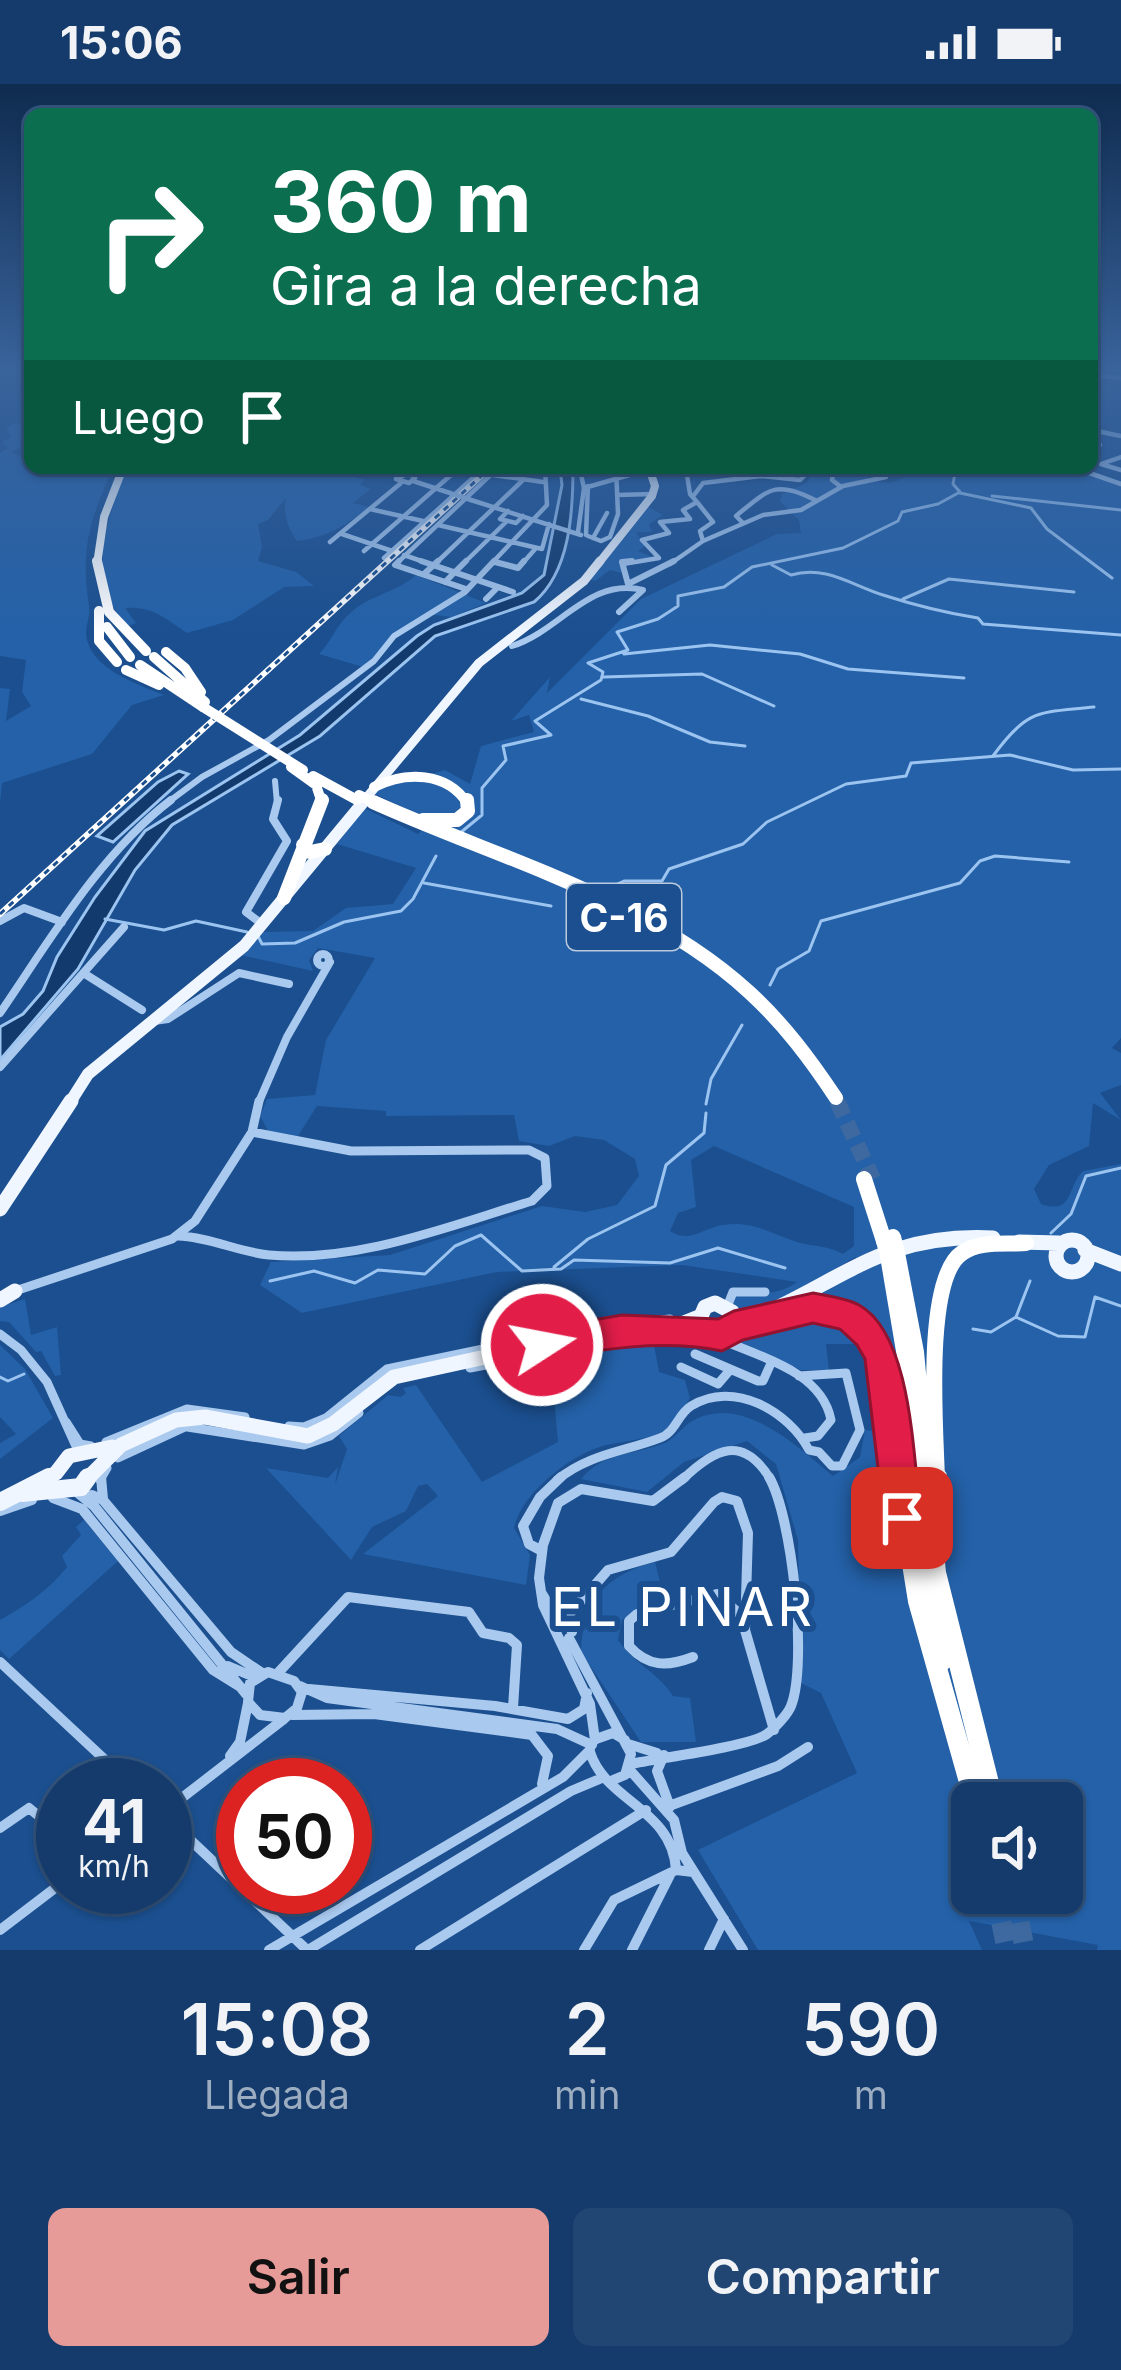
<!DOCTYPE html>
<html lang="es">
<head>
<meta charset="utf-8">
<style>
  body { margin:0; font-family:Inter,sans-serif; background:#214673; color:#f1f3f6; height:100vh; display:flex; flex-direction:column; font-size:45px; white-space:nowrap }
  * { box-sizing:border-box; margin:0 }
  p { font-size:39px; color:#9dadc1 }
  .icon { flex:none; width:66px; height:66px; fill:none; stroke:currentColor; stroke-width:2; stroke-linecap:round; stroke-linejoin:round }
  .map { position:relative; height:1866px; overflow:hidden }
  .drawer { display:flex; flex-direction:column; background:#143b6b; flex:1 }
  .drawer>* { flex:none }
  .top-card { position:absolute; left:24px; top:24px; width:1074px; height:366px; border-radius:18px; box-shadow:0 3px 9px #0004,0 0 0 3px #33557e; background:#0b6e4f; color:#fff; overflow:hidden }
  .buttons { position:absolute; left:951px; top:1698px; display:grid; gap:24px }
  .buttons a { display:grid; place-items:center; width:132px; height:132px; border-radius:18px; background:#143b6b; box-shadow:0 3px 9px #0004,0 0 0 3px #33557e; font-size:60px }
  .speed { position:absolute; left:36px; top:1674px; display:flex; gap:24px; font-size:60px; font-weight:700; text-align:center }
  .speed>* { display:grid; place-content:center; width:156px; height:156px; border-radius:50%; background:#143b6b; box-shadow:0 3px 9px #0004,0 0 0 3px #33557e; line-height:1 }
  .speed small { font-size:30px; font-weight:400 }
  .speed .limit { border:18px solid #d22; background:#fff; color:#111 }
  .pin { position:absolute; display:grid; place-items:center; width:102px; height:102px; color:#fff; margin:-51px; border-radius:24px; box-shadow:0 6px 18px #0006 }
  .me { position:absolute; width:132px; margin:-66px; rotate:79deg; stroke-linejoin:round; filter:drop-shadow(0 0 9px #0008) }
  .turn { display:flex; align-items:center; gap:42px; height:252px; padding:0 48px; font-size:54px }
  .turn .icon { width:156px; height:156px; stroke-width:2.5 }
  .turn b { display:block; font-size:84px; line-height:102px }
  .then { display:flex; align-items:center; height:114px; padding:0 48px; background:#0003; gap:24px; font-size:45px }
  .eta { display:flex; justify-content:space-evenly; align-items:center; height:204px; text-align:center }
  .eta b { font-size:72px; font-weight:600; line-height:84px }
  .primary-button { display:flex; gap:24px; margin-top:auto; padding:24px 48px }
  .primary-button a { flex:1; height:138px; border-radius:18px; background:#e69b98; color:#111; font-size:48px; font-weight:600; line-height:138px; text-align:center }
  .primary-button a+a { background:#214673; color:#f1f3f6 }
  .status { display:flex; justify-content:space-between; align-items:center; height:84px; padding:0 60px; background:#143b6b; direction:ltr }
  .status svg { height:33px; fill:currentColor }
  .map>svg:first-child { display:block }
</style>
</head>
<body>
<div class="status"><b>15:06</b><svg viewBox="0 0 49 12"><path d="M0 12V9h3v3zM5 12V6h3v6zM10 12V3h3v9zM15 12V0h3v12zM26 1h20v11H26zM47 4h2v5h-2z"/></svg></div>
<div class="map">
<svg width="1121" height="1866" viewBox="0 0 1121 1866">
  <rect width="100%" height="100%" fill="#1b4f8f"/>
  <path fill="#2461a8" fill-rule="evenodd" d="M15,339L30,340V349L23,354L26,361L10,368L30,375V384H113C90,436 80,464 89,521C91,531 86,539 86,549C88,584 137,600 164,611L132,621L92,670L2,699L0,719V604L10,605L6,637L31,622L22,608L26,576L0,572V369L8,364L2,358L11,354L6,344Z
    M127,384H352L346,390L364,396L360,401L371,405L353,419L369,423C346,442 327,453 297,457C287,443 283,429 286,414L268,436L258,440L262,463L258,477L296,488L314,502L284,503L233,536L187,549C165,534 152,522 125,524L136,539L128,542C83,497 107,436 127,384Z
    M899,384H1070L1121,402V954L1112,964L1121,969V1001L1100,1009L1121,1036L1093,1019L1089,1062L1049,1081L1034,1105L1041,1120C1074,1131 1066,1104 1083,1087L1121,1080V1866H1097L1098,1861L969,1837L982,1866H758L698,1766L857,1689L821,1609L801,1599L798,1456L776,1380L747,1357L684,1378L647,1408L581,1395C603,1368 634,1371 665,1359C676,1354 683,1341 694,1336C743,1310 798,1363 833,1392L860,1373L865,1346L883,1348L865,1260H826L829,1286H801L739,1259L736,1253L740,1247L798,1228L874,1250L793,1223L858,1183L856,1173C823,1189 775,1237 735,1223L730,1214C757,1205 770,1216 797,1198L682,1181L497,1188L302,1229L260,1201L271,1178L390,1171L542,1122L585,1128L617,1121L639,1092L635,1075L604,1056L575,1052L549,1062L519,1057L514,1031L386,1032V1027L317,1022L298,1052L268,1047L260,1032L267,1015L315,1011L326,956L375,874L318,864L309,876L313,887L240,871L262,848L313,847L346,824L393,820L416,784L337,760L364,724L418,750L431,737L375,710L378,705L445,686L470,700L481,662L534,648L529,631L511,637L550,593L547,609L641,515L777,450L801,449L799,436L780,417L782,410L807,399L811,390C823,389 839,383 851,386C871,392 884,408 905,392ZM714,1062L854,1123V1162L843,1170C826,1161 814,1163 797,1158C771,1150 753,1136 723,1141C702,1144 691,1160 670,1147L678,1129L696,1123L691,1076ZM972,1719H1062V1809H972Z
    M647,422L663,431L649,440L652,448H636L645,462L638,467L655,474L623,476L626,490L610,486L595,497L589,495Z
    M416,491L486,519L451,533L426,530L391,552L379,571L363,583L319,570C333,556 336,539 355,525C374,510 397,508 416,491Z
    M25,1215L31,1251L57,1243L61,1291L55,1292L41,1267L36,1268L9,1238L0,1237V1223Z
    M643,1259L654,1261L659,1288L685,1296L690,1314C684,1323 676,1338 667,1345C652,1356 621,1357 603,1362C570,1371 521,1410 514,1444L530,1471L526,1501L363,1470L438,1412L427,1400L418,1402L406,1427L372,1443L351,1476L266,1384L328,1394L338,1383L335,1401L347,1365L339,1352L388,1311L401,1313L406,1309L403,1304L416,1301L482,1398L558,1358L550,1270Z
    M0,1261L25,1285L53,1334L0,1375V1359L16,1350L0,1333Z
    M84,1436L118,1477L9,1575L0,1566V1536C25,1522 49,1506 67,1483L62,1472L81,1451L76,1443Z
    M655,1478L660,1498L641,1500L642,1523L622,1536L618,1556C635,1581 658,1588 673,1612L690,1614L696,1658H641L581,1568C582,1517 607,1490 655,1478Z"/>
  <path fill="#123a6d" stroke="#9cc4f0" stroke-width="3" d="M560,384H573C573,428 570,488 534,518L435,552L320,652L172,741L135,786L78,885L0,976V943L23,930L43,907L57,873L95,813L145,747L300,651L417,552L434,541L522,509L544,491L562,401Z
    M179,687L188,690L113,758L97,752L158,698Z"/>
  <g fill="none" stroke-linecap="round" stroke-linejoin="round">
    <path stroke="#9cc4f0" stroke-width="3" d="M960,409L1031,424L1047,445L1112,494
      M992,412L1121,426
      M772,481L791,491C826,481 851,501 883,511C914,521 946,529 978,534L983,540L1121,551
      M903,515L949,495L1074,508
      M624,570L710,561L800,570L848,585L964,594
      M604,593L702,590L774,622
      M581,615L648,632L710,658L745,662
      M993,672C1028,624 1038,629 1094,623
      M460,749L482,731V704L506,676L503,662L551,651L535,637L601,596L603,588L588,579L628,566L617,548L658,535L678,522V512L724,503L752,483L843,464L898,437L902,428L938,420L960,408L953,400L956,384
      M424,799L551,822
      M600,808L624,797H662L669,785L743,760L767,738L846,700L906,692L911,679L1010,671L1073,686L1121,685
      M105,835L164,846L196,837L247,848
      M258,852L262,860L295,859L344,838L401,827L413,815L436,772
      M770,901L778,885L809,867L821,837L960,799L980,777L995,772L1069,778
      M706,1020L711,995L742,941
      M1051,1149L1071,1130L1086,1092L1121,1084
      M554,1183L588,1155L655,1122L666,1081L704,1049L706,1029
      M270,1197L314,1187L355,1199L378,1186L425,1190L455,1162L481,1151L522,1187L561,1185L574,1176L670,1179L718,1164L785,1184
      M1016,1233L1030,1197
      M973,1245L991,1248L1016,1233L1058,1252L1085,1253L1095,1213L1121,1222
      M0,1293L8,1297L24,1290"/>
    <path stroke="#3d69a0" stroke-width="14" stroke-dasharray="14 6" stroke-linecap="butt" d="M836,1014L839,1020"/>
    <path stroke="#3d69a0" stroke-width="16" stroke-dasharray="16 8" stroke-linecap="butt" d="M837,1017L873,1095"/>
    <path stroke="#3d69a0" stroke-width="20" stroke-dasharray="20 10" stroke-linecap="butt" d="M995,1809L1007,1866
      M1014,1809L1025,1866"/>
    <path stroke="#a9c9ee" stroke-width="4.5" d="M1092,291L1121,294
      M1092,323L1097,338L1093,339
      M1092,346L1121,352
      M1092,357L1100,361L1092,365
      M1121,373L1101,380L1121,386
      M371,384L398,392
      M694,384L687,391L690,410L697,418
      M714,384H756
      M834,384L832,396L840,402
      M1075,384L1121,400
      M580,386L584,404L654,384
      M860,389L863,384
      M411,391L415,394L409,399L396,395L420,384
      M493,391L543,398
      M413,397L450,409
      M617,411L653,410
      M694,411L703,399L761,392L800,396L812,384
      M471,416L581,451
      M370,425L423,437
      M508,427L500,435L516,439L523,432
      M743,439L736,432C770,404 775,396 817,417
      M438,441L542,465L549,440
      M578,448L584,404
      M342,450L392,467
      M586,451L588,402
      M588,452L601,457L610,453L618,430L616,384
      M593,454L607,429
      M703,457L763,431L801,426L843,402L886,393
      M330,458L401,399
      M364,467L459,384
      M404,471L430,480
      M384,474L484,384
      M495,478L502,480
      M396,480L498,384
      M435,480L523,396
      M463,480L507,437
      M491,480L547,421L545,384
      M522,480L536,464
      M623,480L659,474L642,456L669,449L660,438L690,435L683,426L697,418
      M670,480L703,457L700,447L713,438L697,418"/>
    <path stroke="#a9c9ee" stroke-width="6" d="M399,477L395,481L466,505
      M421,477L513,508
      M632,477L622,478L628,500L674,477
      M495,478L518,484L524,477
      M424,490L438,477
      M445,498L466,477
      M486,515L498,503
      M512,562C560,547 589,493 643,506L619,528
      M275,697L277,719
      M167,719L202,693L269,656L374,577L394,552L465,508L494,477"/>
    <path stroke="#a9c9ee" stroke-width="8" d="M0,837L24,824L62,838
      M262,840L246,828L287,757L273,735L278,716
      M317 876a6 6 0 1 1 12 0a6 6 0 1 1-12 0Z
      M85,890L142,926
      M0,929C50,856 100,770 171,716
      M154,937L168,935L239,889L289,900
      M0,983L124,843
      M258,1020L287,953L330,878"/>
    <path stroke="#a9c9ee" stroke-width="9" d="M178,1152C210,1153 238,1168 269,1171C357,1179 449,1142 532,1117L547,1102L545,1074L529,1066L351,1067L252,1048
      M15,1207L172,1155L195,1137L252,1048L259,1017
      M727,1223L733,1208H765
      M0,1250L21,1266L47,1298L79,1369
      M722,1256C761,1273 822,1288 831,1336L818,1352L805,1354
      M695,1270L758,1297H763L772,1277
      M681,1283L718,1300L730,1286
      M470,1284L626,1254
      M66,1338L80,1360L91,1362
      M181,1342L304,1361L330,1352L359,1329
      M289,1342L304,1343L326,1334L387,1285L589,1243L670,1235
      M106,1358L187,1325L245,1333
      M118,1374L185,1343
      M100,1396L107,1384
      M557,1396C589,1370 623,1368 660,1354C676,1348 677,1331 691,1322C734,1295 789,1328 809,1366L819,1368L832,1382H842L860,1346L846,1289L799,1292
      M682,1396C715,1364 743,1350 771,1396"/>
    <path stroke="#a9c9ee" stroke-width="10" d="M101,1393L103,1415
      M78,1409L94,1422L246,1610
      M92,1411L103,1416L231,1568L262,1589
      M53,1414L82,1425L213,1586L242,1604
      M0,1427L32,1416
      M542,1467L529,1460L523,1442L540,1413L561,1393
      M541,1508L555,1531L569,1538L572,1548
      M565,1535L608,1486L671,1468L714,1418L722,1413L737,1417L748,1449L745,1546L774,1646
      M569,1554L631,1670L625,1691L613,1696
      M693,1573C667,1583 648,1583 629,1562V1537L637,1530L717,1510L744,1534
      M0,1578L132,1701
      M228,1582L254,1593
      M268,1588L294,1597L302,1608L297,1624L285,1634L260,1631L248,1618L250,1599Z
      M277,1590L348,1513L469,1528L483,1549L509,1554L517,1561L513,1624
      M300,1602L327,1614L557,1645L592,1661
      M309,1605L495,1622L568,1635L584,1625L587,1609
      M292,1631L374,1630L532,1651L548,1672L542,1700
      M596,1655L613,1649L625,1656
      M595,1656L590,1620L543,1521L539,1494L543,1461L558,1419L581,1405L653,1417L685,1393
      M628,1660L657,1669
      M590,1668C605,1717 673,1725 676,1786
      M664,1671L657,1687L670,1723
      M230,1672L240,1658L248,1619
      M631,1680C659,1674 748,1663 767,1650C775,1644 788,1630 791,1622C808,1579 792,1432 769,1393
      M629,1685L674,1736L682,1769L743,1866
      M669,1722L778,1682L808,1663
      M165,1727L284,1635
      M165,1732L307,1866
      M0,1744L29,1724L63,1752
      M0,1846L63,1798
      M269,1866L563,1693L590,1666
      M308,1866L571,1707L602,1694
      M420,1866L646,1726
      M584,1866L614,1816L676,1786L693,1788
      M632,1866L670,1791
      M709,1866L724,1835"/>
    <path stroke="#f0f6ff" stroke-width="8" d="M598,480L652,412L655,402L649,384"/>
    <path stroke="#f0f6ff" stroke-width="9" d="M362,719L479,579L584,497L600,477"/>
    <path stroke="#f0f6ff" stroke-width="12" d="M69,1020L88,990L244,862L365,716"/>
    <path stroke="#f0f6ff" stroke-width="15" d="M0,1125L71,1017
      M1056 1172a16 16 0 1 1 32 0a16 16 0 1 1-32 0Z
      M1019,1158L1059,1159
      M1085,1166L1121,1180
      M0,1216L15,1207
      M734,1242C836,1205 875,1148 993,1154
      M677,1247L726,1251L734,1242L732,1228L715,1219L705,1223L699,1237L706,1248
      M43,1396L56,1389L69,1372L112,1363
      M86,1396L121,1361L176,1336L205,1333L308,1352L333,1340L394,1293L586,1251L679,1241L699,1233"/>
    <path stroke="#f0f6ff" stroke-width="18" d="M22,1409L81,1403L88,1393
      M0,1418L49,1393"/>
    <path stroke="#fff" stroke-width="8" d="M97,480L104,433L123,384"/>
    <path stroke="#fff" stroke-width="10" d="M97,477L109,528L146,567
      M99,527V557L117,578
      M107,543L130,573
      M166,568L185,584L201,608
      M154,573L205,618
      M140,581L203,623
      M126,586L159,601
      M291,683L316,701L322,719
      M313,692L357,716
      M374,703C406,687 447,688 467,719"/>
    <path stroke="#fff" stroke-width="14" d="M373,718C497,774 647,814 749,908C784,940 810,975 836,1014
      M423,736H457L468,727L467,716
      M303,761L310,768L325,765
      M284,814L322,716"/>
    <path stroke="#fff" stroke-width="16" d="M864,1095L884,1157
      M897,1169L916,1268L928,1396
      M888,1172L905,1273L916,1396
      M763,1234C810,1225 845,1221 877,1262L899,1396
      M937,1396C936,1351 923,1195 962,1169C980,1156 1006,1161 1026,1159"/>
    <path stroke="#fff" stroke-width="20" d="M898,1393L918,1517L975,1719
      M916,1393L942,1577
      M927,1393L936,1489L994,1719
      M937,1393L940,1454"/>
    <defs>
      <path id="rail" d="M0,830L490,384"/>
    </defs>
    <use href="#rail" stroke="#fff" stroke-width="6"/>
    <use href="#rail" stroke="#1b4f8f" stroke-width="3" stroke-dasharray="6" stroke-linecap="butt"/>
    <path stroke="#a9c9ee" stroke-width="4.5" d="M450,409L471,416"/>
    <path stroke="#fff" stroke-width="10" d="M203,623L303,686
      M359,711L373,718"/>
    <path stroke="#fff" stroke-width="16" d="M893,1153L897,1169
      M884,1157L888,1172"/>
  </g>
  <linearGradient id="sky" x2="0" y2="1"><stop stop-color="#0f2b4f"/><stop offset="0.52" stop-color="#39639b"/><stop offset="1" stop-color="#39639b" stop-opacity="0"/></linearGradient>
  <rect width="1121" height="549" fill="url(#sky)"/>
  <path fill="#e11d48" stroke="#92132f" stroke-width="3" d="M813,1209C828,1212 846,1214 859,1221C913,1251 913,1377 921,1434L915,1447L902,1452L889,1447L884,1434L865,1275L857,1261L840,1245L813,1239L743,1256L722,1267C661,1255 603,1265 542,1276L530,1272L525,1261L530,1250L542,1245L622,1231L718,1235L734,1227Z"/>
  <g text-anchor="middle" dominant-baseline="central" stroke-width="12" stroke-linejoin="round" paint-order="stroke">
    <rect fill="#1b4f8f" stroke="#bbcadd" stroke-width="3" x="567" y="800" width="114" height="66" rx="9"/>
    <g font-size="39" font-weight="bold" fill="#fff">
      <text x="624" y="833">C-16</text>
    </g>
    <g font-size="54" letter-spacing="3" fill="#fff" stroke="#1b4f8f">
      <text x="683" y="1522">EL PINAR</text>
    </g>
  </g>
</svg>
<div class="buttons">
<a><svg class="icon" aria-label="sound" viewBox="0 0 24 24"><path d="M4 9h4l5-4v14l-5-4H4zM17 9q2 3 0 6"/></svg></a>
</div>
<div class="speed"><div>41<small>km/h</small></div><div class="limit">50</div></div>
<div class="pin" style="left:902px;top:1434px;background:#d93025"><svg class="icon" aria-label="arrive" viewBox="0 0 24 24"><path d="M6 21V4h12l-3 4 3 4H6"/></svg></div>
<svg class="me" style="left:542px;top:1261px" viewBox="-20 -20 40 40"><circle r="17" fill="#e11d48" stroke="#fff" stroke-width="3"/><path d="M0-11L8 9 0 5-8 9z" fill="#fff"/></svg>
<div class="top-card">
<div class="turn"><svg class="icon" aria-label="right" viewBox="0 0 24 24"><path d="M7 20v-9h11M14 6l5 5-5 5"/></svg><div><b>360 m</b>Gira a la derecha</div></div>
<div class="then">Luego<svg class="icon" aria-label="arrive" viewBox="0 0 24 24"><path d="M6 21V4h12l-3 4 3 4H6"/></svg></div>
</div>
</div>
<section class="drawer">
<div class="eta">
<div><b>15:08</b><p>Llegada</p></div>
<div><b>2</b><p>min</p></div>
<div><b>590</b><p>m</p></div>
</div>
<div class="primary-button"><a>Salir</a><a>Compartir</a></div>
</section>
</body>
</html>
